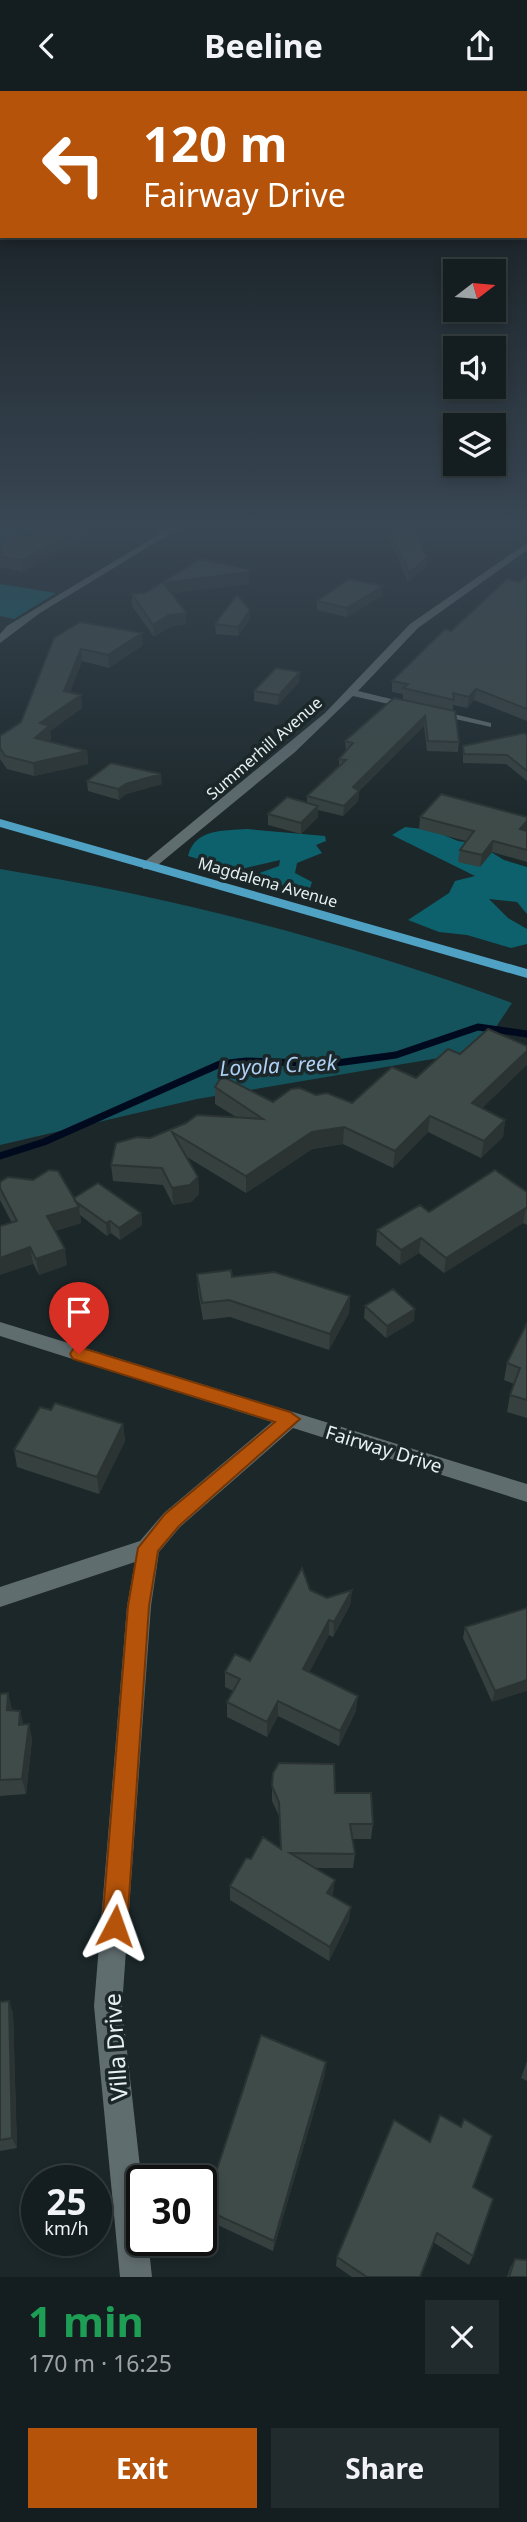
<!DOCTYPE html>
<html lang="en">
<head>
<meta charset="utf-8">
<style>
  body { margin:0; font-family:"Noto Sans",sans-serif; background:#212a2c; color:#f1f3f6; height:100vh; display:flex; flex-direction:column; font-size:26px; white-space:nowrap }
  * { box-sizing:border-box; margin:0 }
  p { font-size:23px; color:#9da2a4 }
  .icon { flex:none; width:38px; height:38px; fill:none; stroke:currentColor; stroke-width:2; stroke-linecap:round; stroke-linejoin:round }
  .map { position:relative; height:2186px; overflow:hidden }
  .side { display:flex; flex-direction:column; background:#141d1f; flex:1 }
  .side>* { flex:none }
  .banner { position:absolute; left:0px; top:0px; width:528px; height:147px; box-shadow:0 4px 10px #0003,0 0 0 2px #333b3d; background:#b45309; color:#fff; overflow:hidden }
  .needle { width:46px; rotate:74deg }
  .tools { position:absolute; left:443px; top:168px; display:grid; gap:14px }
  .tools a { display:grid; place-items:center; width:63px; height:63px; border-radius:0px; background:#141d1f; box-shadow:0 4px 10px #0003,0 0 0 2px #333b3d; font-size:35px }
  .speed { position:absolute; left:21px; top:2074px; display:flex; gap:14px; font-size:35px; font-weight:700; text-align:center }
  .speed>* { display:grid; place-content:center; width:91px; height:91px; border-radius:50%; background:#141d1f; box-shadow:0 4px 10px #0003,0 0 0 2px #333b3d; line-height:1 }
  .speed small { font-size:18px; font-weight:400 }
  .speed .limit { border:4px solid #111; border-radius:10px; background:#fff; color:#111 }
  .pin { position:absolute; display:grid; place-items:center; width:60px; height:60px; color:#fff; margin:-72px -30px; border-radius:50% 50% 50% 0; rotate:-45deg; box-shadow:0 0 7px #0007 }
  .pin .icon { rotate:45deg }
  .me { position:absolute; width:77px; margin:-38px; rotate:4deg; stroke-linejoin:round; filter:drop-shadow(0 0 5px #0008) }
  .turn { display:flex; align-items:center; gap:24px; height:147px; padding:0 28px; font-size:32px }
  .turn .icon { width:91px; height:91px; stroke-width:2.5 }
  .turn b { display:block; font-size:49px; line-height:60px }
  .round { display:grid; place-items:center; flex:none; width:74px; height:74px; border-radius:0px; background:#212a2c }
  .head { display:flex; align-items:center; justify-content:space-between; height:119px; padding:0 28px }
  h1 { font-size:42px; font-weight:700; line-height:52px; color:#1e9e55 }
  .cta { display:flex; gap:14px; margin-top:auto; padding:14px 28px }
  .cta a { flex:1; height:80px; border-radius:0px; background:#b45309; color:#fff; font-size:28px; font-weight:700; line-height:80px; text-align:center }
  .cta a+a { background:#212a2c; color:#f1f3f6 }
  header { display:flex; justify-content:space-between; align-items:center; height:91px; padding:0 28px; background:#141d1f; font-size:32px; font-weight:700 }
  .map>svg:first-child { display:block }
</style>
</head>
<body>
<header><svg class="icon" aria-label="back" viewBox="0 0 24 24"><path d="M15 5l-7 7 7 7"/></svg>Beeline<svg class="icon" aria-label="share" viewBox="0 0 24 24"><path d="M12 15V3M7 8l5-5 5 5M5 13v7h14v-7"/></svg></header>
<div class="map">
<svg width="527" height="2186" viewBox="0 0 527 2186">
  <rect width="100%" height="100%" fill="#1b2729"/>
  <path fill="#15535c" d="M0,778C173,806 347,851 512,912L480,960L197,1008L0,1054Z"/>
  <path fill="#0c616d" d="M0,433H43L0,458Z
    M0,493L56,502L14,528L0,525Z
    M405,736L432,739L458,750L478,753L504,769L527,776V823L517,811L489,808L508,827L527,838V853L511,857L467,844L439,841L408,829L449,802L455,790L475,785L392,744Z
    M247,738L325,745L326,750L316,754L322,762L297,772L295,782L312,791L309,800H288L284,795L254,784L279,775L280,769L237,779L188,765C195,737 224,740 247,738Z"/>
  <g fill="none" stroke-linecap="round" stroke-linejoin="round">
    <path stroke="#000a1f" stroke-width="7" d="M0,1065L44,1051L220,973L246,970L329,973L396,964L478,936L527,943"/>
    <path fill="#606d6f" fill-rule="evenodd" d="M176,433H186L40,522L0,552V543L7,535Z
      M527,452V459L418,537L358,600L491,632V636L353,605L295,661L153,778H143V772L325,622L410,533Z
      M0,1231L527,1393V1411L293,1337L180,1436L159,1461L151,1515L122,1915L142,2094V2149H148L152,2186H120L94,1915L127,1515L135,1471L0,1516V1496L140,1450L164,1422L272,1331L0,1245Z"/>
    <path fill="#50a2c4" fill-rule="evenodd" d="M0,728L527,878V887L0,736Z"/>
  </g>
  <path fill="#35403f" d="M391,442L427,475L408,491L391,451Z
    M26,446L23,481L0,476V452Z
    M249,478V493L172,502L186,533L170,536L154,546L132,515V503L145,502Z
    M527,484V630L474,609L467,617L453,614V620L459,651L458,661L427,660L424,635L359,700L358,710L343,725L318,719V726L301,743L268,734V723L307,712V705L339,676V668L346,661L345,650L441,617L403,608V603L392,601V590L451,540L519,491Z
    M382,505L347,526L317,519V510Z
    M250,528L238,545L216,543L215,533Z
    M54,547L143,554L109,577L82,570L70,601L81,604L82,617L50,640L51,648L48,650L87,660L88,673L34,685L7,678L0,668V645L21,631Z
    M300,581L299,591L278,614L254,610V600Z
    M527,644V690L506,673L463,672V655Z
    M87,690L162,693L126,703L119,709L88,700Z
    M420,726H527V771L492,761L480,776L458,771L460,759L466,750L419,738Z
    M215,996L273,1011L316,1004L352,1012L482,1017L505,1029L503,1046L481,1067L428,1041L393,1077L343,1053L325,1056L312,1058L246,1102L187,1066L198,1086L199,1103L191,1111L173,1114L163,1094L113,1090L111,1074L150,1047L236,1026L215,1013Z
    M0,1091L141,1122L142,1134L120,1149L111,1142L107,1145L80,1124L81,1132L55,1140L67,1174L39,1184L0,1109Z
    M527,1101V1134L523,1132L444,1182L419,1162L400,1174L376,1154L377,1139L429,1121Z
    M197,1183L232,1186L350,1205L349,1222L329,1259L230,1226L203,1229L198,1200Z
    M365,1215L414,1230L386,1247L364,1227Z
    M527,1232V1327L507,1321L510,1304L514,1293L504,1289L507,1272Z
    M51,1319L123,1333L125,1350L99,1403L17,1376L14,1359Z
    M352,1499L350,1514L333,1546L329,1544L309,1581L356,1620L339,1655L278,1625L267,1646L227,1626V1611L233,1600L225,1596V1581L250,1570L327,1507Z
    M527,1517L492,1611L463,1547L465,1536Z
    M8,1602L12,1620L23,1634L29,1633L32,1649L26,1703L0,1705V1603Z
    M272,1695L335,1702L373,1733L371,1748H352L355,1763L353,1777H314L335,1789L332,1805L349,1829L329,1870L230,1809V1795L281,1757L279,1725L272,1710Z
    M0,1911L13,1922L17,2057L0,2060Z
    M527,1970V1990L521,1987Z
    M325,1983L273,2160L205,2128L204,2118Z
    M473,2096V2165L469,2174L433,2151L420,2186H352L336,2175L337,2166Z
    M515,2168L527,2186H507L510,2177Z"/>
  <path fill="#2b3433" d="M88,433H108L23,481L21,470Z
    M428,466L427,475L408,491L409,482Z
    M249,481V493L165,503L164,492Z
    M383,495L382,505L347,526V517Z
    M250,519V528L238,545V536Z
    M186,522V533L170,536L154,546L153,534L169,524Z
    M142,542L143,554L109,577L108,564Z
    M81,558L82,570L66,613L64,600Z
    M300,581L299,591L278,614L279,604Z
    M476,598L474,609L467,617L469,606Z
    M81,604L82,617L50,640L51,648L36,660L35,647L40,632Z
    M425,625L424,635L352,706L353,696Z
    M87,660L88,673L34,685L33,672Z
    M161,683L162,693L126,703L119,709L118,698L126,693Z
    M359,700L358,710L343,725L344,715Z
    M318,715V726L301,743V732Z
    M527,730V739L520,738Z
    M493,750L492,761L480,776L482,764Z
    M527,960V974L470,1029L472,1012Z
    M430,1025L428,1041L393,1077L395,1060Z
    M505,1029L503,1046L481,1067L484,1050Z
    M344,1036L343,1053L312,1058L246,1102V1085L312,1041Z
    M198,1086L199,1103L191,1111L173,1114L172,1097Z
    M79,1116L81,1132L50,1141L47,1125Z
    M526,1117L523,1132L444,1182L446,1167Z
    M141,1122L142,1134L120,1149L119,1137Z
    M110,1130L111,1142L107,1145L106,1132Z
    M421,1147L419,1162L400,1174L401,1159Z
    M30,1156L33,1173L0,1184V1167Z
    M65,1158L67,1174L39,1184L36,1168Z
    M350,1205L349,1222L329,1259L330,1243Z
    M415,1218L414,1230L386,1247L387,1235Z
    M123,1333L125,1350L99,1403L97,1386Z
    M352,1499L350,1514L333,1546L334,1531Z
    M329,1529V1544L303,1593V1578Z
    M527,1589V1600L492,1611L495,1600Z
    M8,1602L12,1618L11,1635L7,1619Z
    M358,1605L356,1620L339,1655L340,1640Z
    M278,1610V1625L267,1646V1631Z
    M20,1620L24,1635L19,1634Z
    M29,1633L32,1649L26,1703L22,1688Z
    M335,1789L333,1803L326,1816L327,1802Z
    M351,1816L349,1829L329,1870L330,1856Z
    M9,1910L13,1922L17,2057L12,2047Z
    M326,1971L325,1983L273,2160L274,2150Z"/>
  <path fill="#3e4b49" stroke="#2b3433" stroke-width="2" d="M50,433H88L21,470L0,465V452L14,444L26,446Z
    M405,433H409L428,466L409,482L391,442Z
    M200,468L249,478V481L164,492L186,522L169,524L153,534L132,503L145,502Z
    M527,484V618L476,598L469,606L453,602L454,609L403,597L408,593L392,590L445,538L451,540L507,488L519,491Z
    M349,488L383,495L347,517L317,510Z
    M237,504L250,519L238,536L215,533Z
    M80,531L142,542L108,564L81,558L64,600L81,604L40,632L49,635L35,647L87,660L33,672L5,665L0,657V645L21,631L54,547Z
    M276,577L300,581L279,604L254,600Z
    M394,607L455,620L459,651L428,650L425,625L353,696L359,700L344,715L307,705L346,669L339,668L353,652L345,650Z
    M524,642L527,644V680L507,664L464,663L463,655Z
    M111,672L161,683L126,693L118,698L87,690Z
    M441,703L527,726V730L520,738L527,740V759L493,750L482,764L460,759L474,740L420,726Z
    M287,706L318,715L301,732L268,723Z
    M488,938L527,955V960L472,1012L505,1029L484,1050L430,1025L395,1060L344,1036L325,1039L312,1041L246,1085L172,1041L198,1086L190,1094L172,1097L162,1077L111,1074L116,1052L137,1046L150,1047L186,1032L197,1024L263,1028L215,996L222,985L273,1011L291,998L300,997L316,1004L327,1002L352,1012L392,976L416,987L448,958L460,963Z
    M49,1079L58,1080L79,1116L47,1125L65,1158L36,1168L30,1156L0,1167V1135L17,1130L0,1097V1091L8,1086L33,1089Z
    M495,1079L527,1101V1117H526L446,1167L421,1147L401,1159L377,1139L420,1114L429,1121Z
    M98,1092L141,1122L119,1137L110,1130L106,1132L75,1110L74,1107Z
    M231,1179L232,1186L274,1181L350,1205L330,1243L229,1209L202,1212L197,1183Z
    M393,1198L415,1218L387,1235L365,1215Z
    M527,1232V1309L510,1304L520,1277L507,1272Z
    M55,1312L123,1333L97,1386L14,1359L40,1316L51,1319Z
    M302,1477L310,1499L327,1507L352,1499L334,1531L329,1529L303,1578L358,1605L340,1640L278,1610L267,1631L227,1611L240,1588L225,1581L235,1563L250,1570Z
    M527,1517V1589L495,1600L465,1536Z
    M8,1602L7,1619L20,1620L19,1634L29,1633L22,1688L0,1689V1603Z
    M279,1672L334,1673L335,1702H371L373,1733H350L355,1763L290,1762L335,1789L327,1802L351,1816L330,1856L230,1795L246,1767L251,1768L263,1746L281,1758L279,1711L272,1695L273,1682Z
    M9,1910L12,2047L0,2049V1911Z
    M261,1944L326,1971L274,2150L204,2118Z
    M440,2024L461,2036L464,2028L492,2045L473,2096L493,2108L473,2165L437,2142L420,2186H367L337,2166L394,2029L430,2051Z
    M515,2168L527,2169V2186H509Z"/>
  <linearGradient id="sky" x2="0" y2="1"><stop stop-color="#0f1517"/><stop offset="0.59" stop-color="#394754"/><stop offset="1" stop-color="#394754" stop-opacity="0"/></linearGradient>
  <rect width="527" height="739" fill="url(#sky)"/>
  <path fill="#b45309" stroke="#753606" stroke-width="2" d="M79,1256L290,1321L300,1328L179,1435L158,1460L149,1515L127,1835L123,1844L115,1847L106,1844L102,1835L128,1515L138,1457L165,1423L275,1331L73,1268L70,1263L73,1258Z"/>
  <g text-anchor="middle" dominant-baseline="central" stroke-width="7" stroke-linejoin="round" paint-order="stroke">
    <g font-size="16" fill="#e8f0f1" stroke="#1b2729">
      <text transform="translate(264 657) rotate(-41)">Summerhill Avenue</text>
      <text transform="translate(268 791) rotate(16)">Magdalena Avenue</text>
    </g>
    <g font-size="19" fill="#e8f0f1" stroke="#1b2729">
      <text transform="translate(384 1358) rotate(17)">Fairway Drive</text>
    </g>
    <g font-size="21" font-style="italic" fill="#b0d0f5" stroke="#1b2729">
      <text transform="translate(278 974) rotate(-3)">Loyola Creek</text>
    </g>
    <g font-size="23" fill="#e8f0f1" stroke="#1b2729">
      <text transform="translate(115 1956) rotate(-94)">Villa Drive</text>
    </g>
  </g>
</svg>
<div class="tools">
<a><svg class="needle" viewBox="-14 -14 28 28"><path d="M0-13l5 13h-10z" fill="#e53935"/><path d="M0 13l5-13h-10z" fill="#9da2a4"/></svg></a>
<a><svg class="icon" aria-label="sound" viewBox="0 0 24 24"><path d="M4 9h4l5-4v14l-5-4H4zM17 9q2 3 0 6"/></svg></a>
<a><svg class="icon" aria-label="layers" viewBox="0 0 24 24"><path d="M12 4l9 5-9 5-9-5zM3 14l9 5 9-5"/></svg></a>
</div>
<div class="speed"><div>25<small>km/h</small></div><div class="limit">30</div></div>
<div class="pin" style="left:79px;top:1263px;background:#d93025"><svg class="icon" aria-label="arrive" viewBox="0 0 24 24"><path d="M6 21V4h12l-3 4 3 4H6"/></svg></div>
<svg class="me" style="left:115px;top:1835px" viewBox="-20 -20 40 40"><path d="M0-17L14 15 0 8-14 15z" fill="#b45309" stroke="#fff" stroke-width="4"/></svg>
<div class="banner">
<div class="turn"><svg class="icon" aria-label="left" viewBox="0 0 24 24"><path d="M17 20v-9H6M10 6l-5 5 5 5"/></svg><div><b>120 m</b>Fairway Drive</div></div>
</div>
</div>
<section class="side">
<div class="head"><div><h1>1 min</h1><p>170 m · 16:25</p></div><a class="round"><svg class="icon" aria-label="close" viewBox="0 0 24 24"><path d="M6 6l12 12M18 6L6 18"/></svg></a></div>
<div class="cta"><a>Exit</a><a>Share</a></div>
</section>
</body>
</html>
